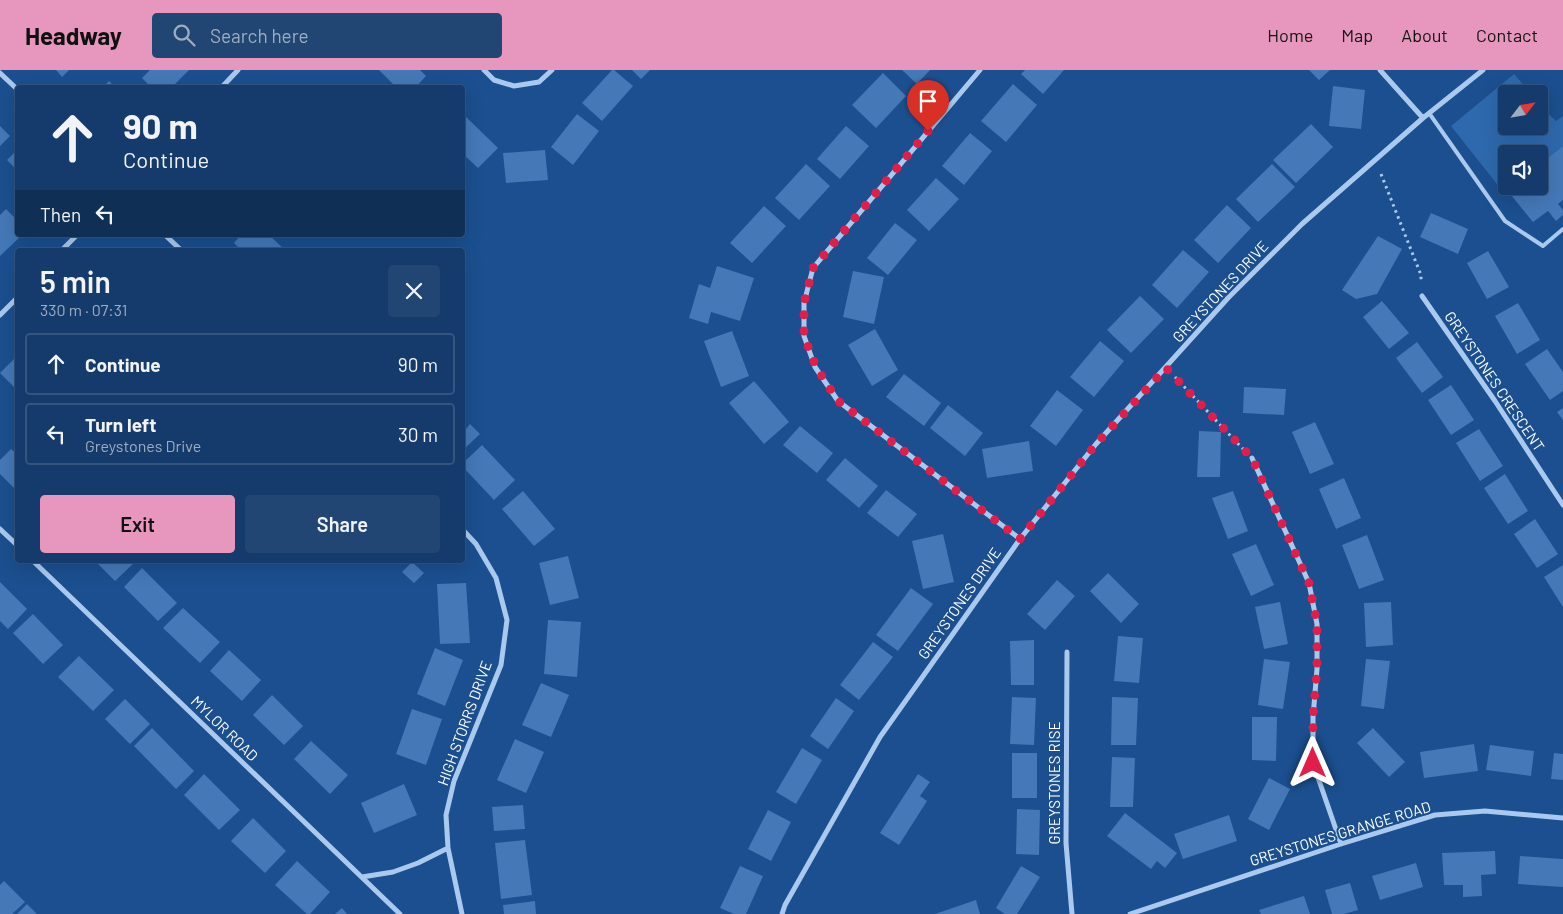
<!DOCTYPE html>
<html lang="en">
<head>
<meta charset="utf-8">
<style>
  body { margin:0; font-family:Barlow,sans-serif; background:#214673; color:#f1f3f6; height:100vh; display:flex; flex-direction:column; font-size:19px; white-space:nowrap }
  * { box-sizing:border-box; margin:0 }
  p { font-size:16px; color:#9dadc1 }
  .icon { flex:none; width:28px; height:28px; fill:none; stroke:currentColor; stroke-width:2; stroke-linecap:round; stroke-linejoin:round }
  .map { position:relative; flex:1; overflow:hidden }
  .sheet { position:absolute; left:15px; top:178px; width:450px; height:315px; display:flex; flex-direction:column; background:#143b6b; border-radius:5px; box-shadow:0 5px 20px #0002,0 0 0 1px #33557e }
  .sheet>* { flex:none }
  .guide { position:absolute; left:15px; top:15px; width:450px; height:152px; border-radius:5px; box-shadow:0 5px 20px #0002,0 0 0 1px #33557e; background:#143b6b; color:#f1f3f6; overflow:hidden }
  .needle { width:32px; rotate:59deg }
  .fabs { position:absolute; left:1498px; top:15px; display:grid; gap:10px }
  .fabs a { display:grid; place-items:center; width:50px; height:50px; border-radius:5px; background:#143b6b; box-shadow:0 5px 20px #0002,0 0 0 1px #33557e; font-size:25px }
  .pin { position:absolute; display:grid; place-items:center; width:42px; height:42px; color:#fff; margin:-51px -21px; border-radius:50% 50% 50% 0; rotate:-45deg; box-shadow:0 0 5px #0007 }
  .pin .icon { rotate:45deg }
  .me { position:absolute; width:55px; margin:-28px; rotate:0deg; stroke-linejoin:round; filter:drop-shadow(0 0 4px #0008) }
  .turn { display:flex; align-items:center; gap:18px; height:105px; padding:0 25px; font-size:22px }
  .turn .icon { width:65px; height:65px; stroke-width:2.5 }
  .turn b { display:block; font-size:35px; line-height:42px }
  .then { display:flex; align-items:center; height:48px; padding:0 25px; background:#0003; gap:10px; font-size:19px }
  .round { display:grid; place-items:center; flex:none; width:52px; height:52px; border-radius:5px; background:#214673 }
  .overview { display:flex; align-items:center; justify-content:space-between; height:85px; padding:0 25px }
  h1 { font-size:30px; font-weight:600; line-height:38px }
  .primary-button { display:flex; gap:10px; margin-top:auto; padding:10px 25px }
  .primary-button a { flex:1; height:58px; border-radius:5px; background:#e797bd; color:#111; font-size:20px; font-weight:600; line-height:58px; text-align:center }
  .primary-button a+a { background:#214673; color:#f1f3f6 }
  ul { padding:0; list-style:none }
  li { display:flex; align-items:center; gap:15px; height:62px; margin:0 10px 8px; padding:0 15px; border:2px solid #33557e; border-radius:5px }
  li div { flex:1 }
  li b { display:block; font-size:19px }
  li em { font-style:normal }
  header { display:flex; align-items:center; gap:30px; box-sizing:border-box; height:70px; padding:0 25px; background:#e797bd; color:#111 }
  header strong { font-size:24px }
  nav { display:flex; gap:28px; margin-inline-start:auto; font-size:18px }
  .search { width:350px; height:45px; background:#214673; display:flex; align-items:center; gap:12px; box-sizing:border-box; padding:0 18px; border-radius:5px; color:#9dadc1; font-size:19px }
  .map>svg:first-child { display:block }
</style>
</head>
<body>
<header>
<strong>Headway</strong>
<div class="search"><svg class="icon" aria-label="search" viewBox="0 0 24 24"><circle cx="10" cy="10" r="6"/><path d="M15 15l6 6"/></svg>Search here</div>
<nav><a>Home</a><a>Map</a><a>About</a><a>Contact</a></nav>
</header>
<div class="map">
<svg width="1563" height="844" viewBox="0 0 1563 844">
  <rect width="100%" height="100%" fill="#1b4f8f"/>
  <path fill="#2e69ad" d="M1514,4L1528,20L1525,22L1526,24H1506V56H1539V35L1556,51L1563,46V76L1539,95V84H1506V116H1512L1504,123L1451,56Z"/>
  <path fill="#4478b7" d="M56,0H69L62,7Z
    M150,0H189L171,18H152L142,8Z
    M379,0H420L426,6L415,18H397Z
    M612,0H614L633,16L602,51L582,33Z
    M632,0H650L641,9Z
    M902,0H930L917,14Z
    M1025,0H1064L1043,24L1021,4Z
    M1309,0H1330L1319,10Z
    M883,3L906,26L876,58L852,35Z
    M109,11L116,18H102Z
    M1013,14L1037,35L1006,72L981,51Z
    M1333,16L1365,20L1361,59L1329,56Z
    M577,44L599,61L573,95L551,77Z
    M466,47L498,78L478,98L462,83V51Z
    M1311,54L1333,77L1296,113L1273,90Z
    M0,56L10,66L0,76Z
    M846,56L869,76L840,109L817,89Z
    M970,63L992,81L964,115L942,96Z
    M1563,76V130L1558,134L1563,140V145L1556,151L1548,141L1533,152L1507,120L1512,116H1539V95Z
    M18,79V101L7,90Z
    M545,80L548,110L506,113L503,83Z
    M806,94L830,116L799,150L775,128Z
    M1272,94L1295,117L1258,152L1236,129Z
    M936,108L959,129L929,161L907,140Z
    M1227,135L1251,158L1218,193L1194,170Z
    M764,136L786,156L752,193L730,173Z
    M6,139L18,151V165H22L0,186V145Z
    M1431,143L1468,159L1458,184L1420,167Z
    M895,153L917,170L888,205L867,188Z
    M241,165H269L285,180H241L234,173Z
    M1378,166L1402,179L1377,224L1356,229L1342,220Z
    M1183,180L1209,202L1177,238L1152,215Z
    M1488,181L1509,217L1487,229L1467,193Z
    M717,196L754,208L740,251L711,242L708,254L689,248L699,214L710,218Z
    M853,201L884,207L874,254L843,247Z
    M1140,226L1164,249L1131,283L1107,260Z
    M1382,231L1409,263L1389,279L1363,247Z
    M1518,233L1540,270L1517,284L1495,246Z
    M875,259L898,300L872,316L848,275Z
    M732,261L749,306L721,317L704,271Z
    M1100,271L1124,291L1094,327L1070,307Z
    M1417,272L1443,307L1422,323L1396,288Z
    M1547,279L1563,302V321L1550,330L1525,294Z
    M18,285V321L0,303Z
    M904,304L941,333L924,356L886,327Z
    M754,311L789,352L764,374L729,333Z
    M1451,315L1474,350L1451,365L1428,330Z
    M1244,317L1286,319L1284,345L1243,343Z
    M1057,320L1083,340L1056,376L1030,356Z
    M948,335L983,363L965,386L930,358Z
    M1563,338V350L1557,342Z
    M1315,352L1334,394L1310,404L1292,362Z
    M470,354L480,364L462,381V355L466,359Z
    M800,356L833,383L817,403L783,375Z
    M1479,359L1503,396L1480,411L1456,373Z
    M1199,361L1221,362L1220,407H1197Z
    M1029,371L1033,401L987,408L982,379Z
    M482,375L515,410L494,430L462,396V394Z
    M11,379L18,385V422L0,404V390Z
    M845,388L878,416L859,438L826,410Z
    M1505,404L1528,441L1508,454L1484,418Z
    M1344,408L1361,448L1336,459L1319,419Z
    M886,420L917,444L898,467L867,443Z
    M523,421L555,459L534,476L502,439Z
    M1233,421L1248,461L1228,469L1212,428Z
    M1535,449L1558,484L1537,498L1514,464Z
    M943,464L954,512L923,519L912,471Z
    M1367,465L1384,510L1359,519L1342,475Z
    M1256,474L1274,515L1251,526L1232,484Z
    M568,486L579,528L550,535L539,493Z
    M94,490H133L135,492L115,511Z
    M412,492L424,503L414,513L402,502Z
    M1563,495V537L1544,507Z
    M142,498L177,533L158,551L124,517Z
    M1108,503L1139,534L1121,553L1090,521Z
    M1057,510L1075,526L1045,560L1027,544Z
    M0,512L27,539L8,559L0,551Z
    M466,513L470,573L440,574L437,514Z
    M911,518L933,534L898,581L876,565Z
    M1280,532L1288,574L1264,579L1255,537Z
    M1391,532L1393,575L1366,577L1364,533Z
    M183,538L220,572L200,593L163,558Z
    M33,544L63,575L43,594L13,563Z
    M548,550L581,552L577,607L544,604Z
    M1118,566L1143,568L1139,613L1114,611Z
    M1034,570V615H1011L1010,571Z
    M873,572L893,587L859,630L840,615Z
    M435,578L463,590L445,636L417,624Z
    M229,580L261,610L242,631L210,601Z
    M79,586L114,620L93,641L58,607Z
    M1264,589L1290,592L1283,639L1258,635Z
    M1366,589L1390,591L1384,639L1361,636Z
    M541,613L569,625L551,667L522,655Z
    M272,625L303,656L284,675L253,645Z
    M1012,627L1036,628L1034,675L1010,674Z
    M1112,627L1138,628L1136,675H1111Z
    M836,628L854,641L828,679L810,666Z
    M125,629L150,654L130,674L105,649Z
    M412,639L442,649L426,695L396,684Z
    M1252,647H1277L1276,691L1252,690Z
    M152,658L194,701L176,719L134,676Z
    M1373,658L1405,692L1389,707L1357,673Z
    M515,669L544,682L526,723L497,710Z
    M311,671L348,705L330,724L294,689Z
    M1474,674L1478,701L1424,708L1420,682Z
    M1490,675L1534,681L1531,706L1486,700Z
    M802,678L822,690L796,734L776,722Z
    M1012,683H1037V728H1012Z
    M1554,683L1563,684V710L1551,709Z
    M1112,687L1135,688L1133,737H1110Z
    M204,704L240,740L219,760L184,725Z
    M918,704L930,712L920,726L927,731L899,775L880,763Z
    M1269,708L1290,719L1269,760L1248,749Z
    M404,714L417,745L374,763L361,733Z
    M523,735L525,759L494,761L492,737Z
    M1017,739L1040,740L1039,785L1016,784Z
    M768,740L791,752L771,791L748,779Z
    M1125,743L1177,783L1165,798L1157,791L1151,799L1107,766Z
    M1229,745L1237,771L1183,789L1174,764Z
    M253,748L286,781L265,803L231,771Z
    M525,770L532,825L501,829L495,773Z
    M1495,781L1496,804L1481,805L1482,826L1463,827V815H1444L1442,783Z
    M1520,786L1563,789V817L1518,814Z
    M297,791L330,822L310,844H307L275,815Z
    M1416,793L1423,817L1380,830L1372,806Z
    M740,796L763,806L746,844H734L720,838Z
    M1021,796L1040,807L1017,844H1005L996,838Z
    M4,811L25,832L12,844H0V815Z
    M1350,813L1358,840L1344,844H1332L1325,820Z
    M1304,826L1310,844H1261L1259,840Z
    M976,830L980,844H935Z
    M535,831L536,844H504L503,835Z
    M27,834L37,844H17Z
    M342,838L347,844H335Z"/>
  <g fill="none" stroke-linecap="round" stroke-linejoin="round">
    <path stroke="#a9c9ee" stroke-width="3" stroke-dasharray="2.5 4" stroke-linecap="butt" d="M1381,104L1421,205V213
      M1175,307L1243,379"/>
    <path stroke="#a9c9ee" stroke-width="4" d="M1429,43L1505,151L1543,176L1563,159"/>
    <path stroke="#a9c9ee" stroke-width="5" d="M484,0L494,10L514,16L539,12L552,0
      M980,0L813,198L804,233V266L815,297L838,331L1020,469
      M1380,0L1423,48
      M0,3L18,20
      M221,18L238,0
      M165,165L181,180
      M62,180L77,165
      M1422,226L1495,331L1563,435
      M0,245L18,227
      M1252,388L1309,513L1317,554V599L1313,647V693L1341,774
      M0,459L18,476
      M32,490L400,844
      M1067,582L1066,773L1072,844
      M362,807L393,802L418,793L448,778
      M462,844L448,778L446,745L454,711L501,595L507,550L496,508L476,474L462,459
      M782,844L785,835L880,667L1020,469L1096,374L1228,228L1302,154L1423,48L1483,0
      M1130,844L1341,774L1435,745L1485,741L1563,748"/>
  </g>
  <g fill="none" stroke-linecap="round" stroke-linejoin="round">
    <path stroke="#e11d48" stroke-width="9" stroke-dasharray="0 16.2" d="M928,61L813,198L804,233V266L816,297L838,331L1020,469L1096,374L1166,298L1252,388L1309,513L1317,554V599L1313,647V693"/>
  </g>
  <g text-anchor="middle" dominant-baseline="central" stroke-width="4" stroke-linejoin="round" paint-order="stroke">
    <g font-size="15" fill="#fff" stroke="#1b4f8f">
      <text transform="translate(1220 221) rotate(-47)">GREYSTONES DRIVE</text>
      <text transform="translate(1495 311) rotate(56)">GREYSTONES CRESCENT</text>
      <text transform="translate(959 533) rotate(-55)">GREYSTONES DRIVE</text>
      <text transform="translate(464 653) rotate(-70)">HIGH STORRS DRIVE</text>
      <text transform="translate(225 658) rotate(44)">MYLOR ROAD</text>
      <text transform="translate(1054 713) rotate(-90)">GREYSTONES RISE</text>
      <text transform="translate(1340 763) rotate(-17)">GREYSTONES GRANGE ROAD</text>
    </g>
  </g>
</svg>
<div class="fabs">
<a><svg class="needle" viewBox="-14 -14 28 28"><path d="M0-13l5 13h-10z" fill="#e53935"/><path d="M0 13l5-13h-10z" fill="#9dadc1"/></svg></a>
<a><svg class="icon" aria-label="sound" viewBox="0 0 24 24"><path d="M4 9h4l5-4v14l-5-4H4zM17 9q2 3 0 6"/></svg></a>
</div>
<div class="pin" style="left:928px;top:61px;background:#d93025"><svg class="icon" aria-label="arrive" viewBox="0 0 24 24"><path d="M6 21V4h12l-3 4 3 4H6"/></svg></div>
<svg class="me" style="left:1313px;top:693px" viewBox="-20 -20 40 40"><path d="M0-17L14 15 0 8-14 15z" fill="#e11d48" stroke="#fff" stroke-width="4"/></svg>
<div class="guide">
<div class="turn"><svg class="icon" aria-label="ahead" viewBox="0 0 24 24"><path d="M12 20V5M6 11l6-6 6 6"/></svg><div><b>90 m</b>Continue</div></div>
<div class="then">Then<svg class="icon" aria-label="left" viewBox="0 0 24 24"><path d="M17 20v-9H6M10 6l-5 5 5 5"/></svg></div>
</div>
<section class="sheet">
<div class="overview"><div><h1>5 min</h1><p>330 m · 07:31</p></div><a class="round"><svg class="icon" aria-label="close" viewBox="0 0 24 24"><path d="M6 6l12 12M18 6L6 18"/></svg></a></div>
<ul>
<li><svg class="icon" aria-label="ahead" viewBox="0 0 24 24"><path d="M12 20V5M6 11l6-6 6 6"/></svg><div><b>Continue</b></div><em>90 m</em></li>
<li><svg class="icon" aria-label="left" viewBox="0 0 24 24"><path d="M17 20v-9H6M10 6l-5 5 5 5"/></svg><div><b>Turn left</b><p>Greystones Drive</p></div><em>30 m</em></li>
</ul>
<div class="primary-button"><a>Exit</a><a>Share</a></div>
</section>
</div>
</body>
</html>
